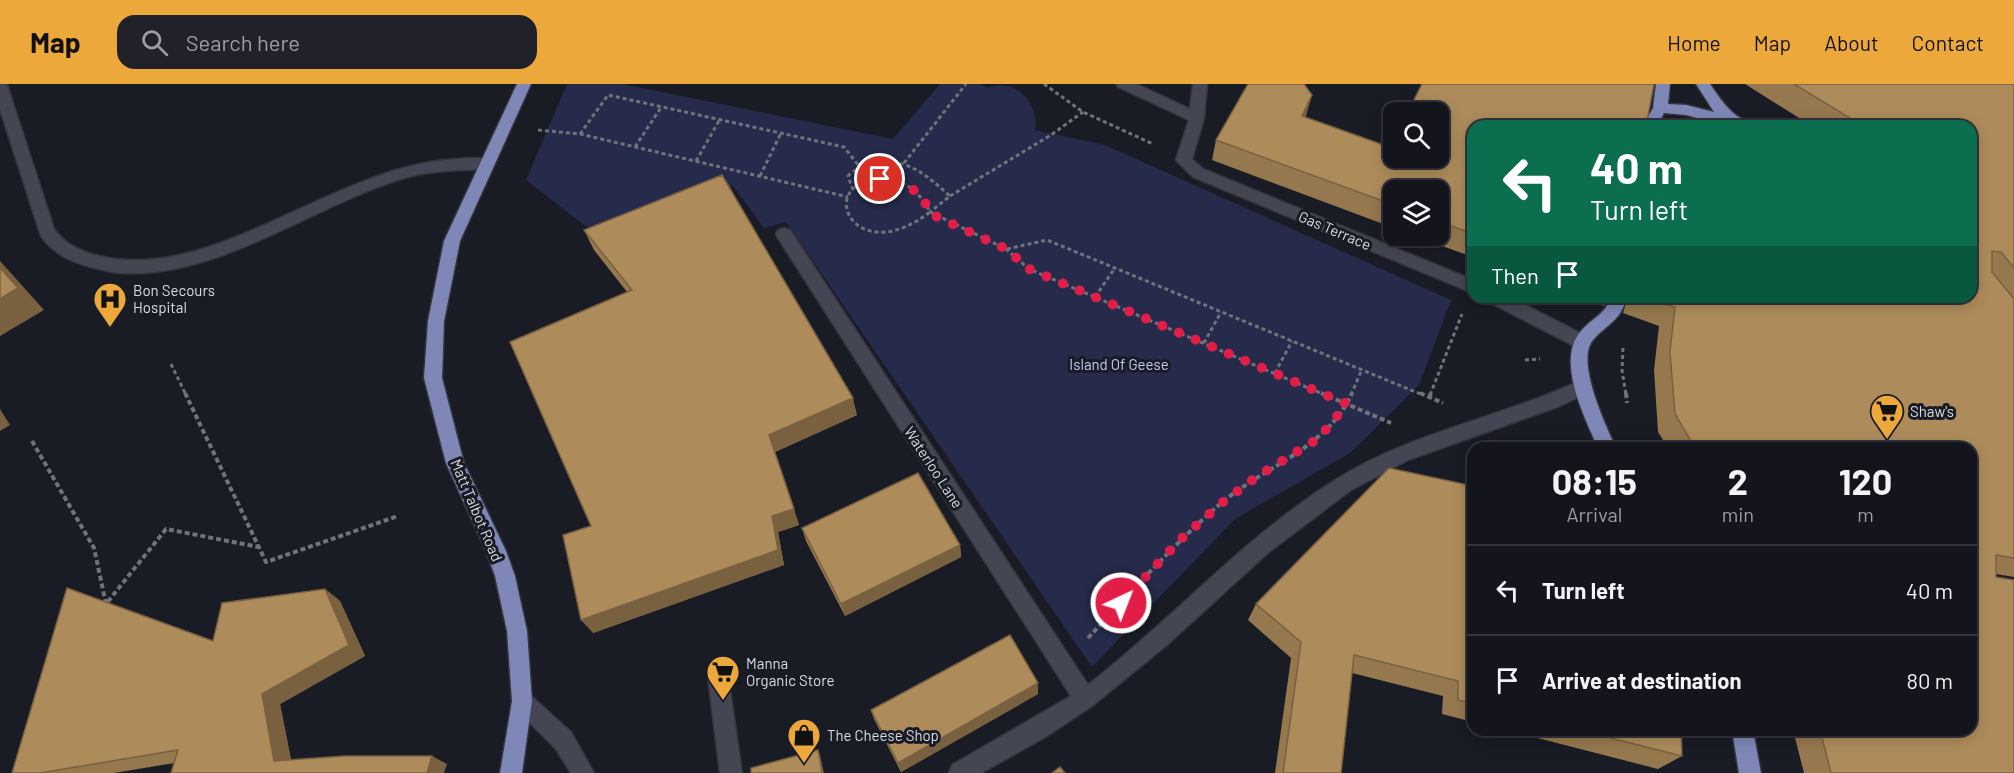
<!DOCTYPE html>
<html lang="en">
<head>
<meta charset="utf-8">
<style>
  body { margin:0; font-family:Barlow,sans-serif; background:#202129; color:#f1f3f6; height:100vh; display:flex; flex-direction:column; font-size:22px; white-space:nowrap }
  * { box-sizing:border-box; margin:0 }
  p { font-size:20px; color:#9d9ea3 }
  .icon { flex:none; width:33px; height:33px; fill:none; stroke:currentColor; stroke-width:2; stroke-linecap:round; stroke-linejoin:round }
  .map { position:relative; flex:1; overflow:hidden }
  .drawer { position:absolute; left:1467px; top:358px; width:510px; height:294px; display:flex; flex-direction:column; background:#13141c; border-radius:18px; box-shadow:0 3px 15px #0003,0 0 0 2px #32333b }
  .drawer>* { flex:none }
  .top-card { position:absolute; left:1467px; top:36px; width:510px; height:183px; border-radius:18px; box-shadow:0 3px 15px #0003,0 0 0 2px #32333b; background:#0b6e4f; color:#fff; overflow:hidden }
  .tools { position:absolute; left:1383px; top:18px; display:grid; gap:12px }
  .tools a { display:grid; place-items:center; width:66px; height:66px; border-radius:12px; background:#13141c; box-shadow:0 3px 15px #0003,0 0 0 2px #32333b; font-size:30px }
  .pin { position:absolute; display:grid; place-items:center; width:51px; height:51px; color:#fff; margin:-26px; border:3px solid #fff; border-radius:50%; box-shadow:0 2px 6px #0007 }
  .me { position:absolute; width:66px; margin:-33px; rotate:43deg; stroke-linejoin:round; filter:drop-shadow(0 0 4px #0008) }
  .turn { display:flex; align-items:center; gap:21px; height:126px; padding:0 24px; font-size:27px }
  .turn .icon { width:78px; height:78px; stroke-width:2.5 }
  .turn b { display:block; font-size:42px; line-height:51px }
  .then { display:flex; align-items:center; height:57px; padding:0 24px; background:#0003; gap:12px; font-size:22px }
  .eta { display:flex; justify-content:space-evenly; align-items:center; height:102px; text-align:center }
  .eta b { font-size:36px; font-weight:700; line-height:42px }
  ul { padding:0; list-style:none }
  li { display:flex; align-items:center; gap:18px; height:90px; padding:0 24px; border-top:2px solid #32333b }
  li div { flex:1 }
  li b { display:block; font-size:22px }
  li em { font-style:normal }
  header { display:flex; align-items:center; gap:36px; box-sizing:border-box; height:84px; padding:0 30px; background:#eda83b; color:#111 }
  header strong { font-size:28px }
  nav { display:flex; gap:33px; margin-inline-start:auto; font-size:21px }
  .search { width:420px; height:54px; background:#202129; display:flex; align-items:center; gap:15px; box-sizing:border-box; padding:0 21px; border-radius:18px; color:#9d9ea3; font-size:22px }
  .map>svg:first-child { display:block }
</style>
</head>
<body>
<header>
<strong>Map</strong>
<div class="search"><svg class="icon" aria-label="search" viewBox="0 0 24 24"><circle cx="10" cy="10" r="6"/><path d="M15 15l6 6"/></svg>Search here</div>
<nav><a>Home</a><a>Map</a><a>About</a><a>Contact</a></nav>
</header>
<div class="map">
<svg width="2014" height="689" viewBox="0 0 2014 689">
  <rect width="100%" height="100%" fill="#191b25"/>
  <path fill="#262b4b" d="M567,0H622L893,55L940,0H981L987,4C991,3 997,1 1001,1C1024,2 1039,26 1035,46L1105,61L1451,216L1419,301L1350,369L1235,435L1092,583L786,138L764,144L733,102L588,144L526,96Z"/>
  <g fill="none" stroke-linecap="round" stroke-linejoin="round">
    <defs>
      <path id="minor" d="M0,0L7,1L54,145C66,162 84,169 104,173C212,197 334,85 447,76C461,75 479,72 492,76L495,80L492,84L487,85C459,86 428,86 401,95C311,123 219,194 122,189C113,189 104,186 95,184C74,179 54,171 41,152L0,25Z
        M1116,0H1136L1190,25L1193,0H1207L1204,34L1192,75L1203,85L1473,196V209L1193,93L1176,76L1189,36L1118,3Z
        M784,144L790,146L1088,601C1173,535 1245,452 1337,395C1410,349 1499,334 1577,298L1583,296L1589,298L1592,303L1589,308L1560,322L1408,376L1351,406L1269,468L1168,560L1092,622L1047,652L981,689H949L952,681L1071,612L778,154L776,150L778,146Z
        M1487,213H1510L1588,253L1591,258L1588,263L1582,265L1576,263L1489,218Z
        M718,583L725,586L728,593L742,689H720L708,593L711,586Z
        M522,607L529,610L571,648L594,689H571L555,664L515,624L512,617L515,610Z"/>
      <path id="major" d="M517,0H531L460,157L444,237L442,294L464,379L506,467L515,492L527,547L532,617L522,689H500L512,617L507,547L495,492L486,467L446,379L424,294L428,237L444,157Z
        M1656,0H1670L1668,20L1686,21L1714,28L1696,0H1710C1721,16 1732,33 1750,38L1752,42H1726L1686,31L1664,29L1657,42H1643L1653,24Z
        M1611,213H1627C1620,238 1608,239 1593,256C1575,277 1606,342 1616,364H1598C1585,334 1555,276 1581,247C1592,234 1606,230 1611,213Z
        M1732,646H1753L1761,689H1739Z"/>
    </defs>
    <use href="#minor" stroke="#34353d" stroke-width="3"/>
    <use href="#major" stroke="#34353d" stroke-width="3"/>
    <path stroke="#71737b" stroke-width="3" stroke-dasharray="4 3" stroke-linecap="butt" d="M1044,0L1083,28L1153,60
      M538,46L580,50L848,113
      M580,50L608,11L844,63L859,82
      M635,63L662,22
      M696,77L720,35
      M904,79L966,0
      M760,92L781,49
      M888,95C908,98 921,110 930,128C860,182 821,112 865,98C872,96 881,96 888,95Z
      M853,106L848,92C858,83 864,81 877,79C909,74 927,92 950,112L930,128
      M950,112L1051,51L1083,28
      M930,128L1006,165L1029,185L1325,311
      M1007,165L1047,156L1423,311
      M1095,213L1115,184
      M1204,259L1221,228
      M1623,264L1622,286L1626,311
      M1525,276L1540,275
      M171,280L186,311
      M1275,289L1292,257
      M1351,311L1362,285
      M1430,311L1462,230"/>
    <path stroke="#71737b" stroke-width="4" stroke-dasharray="5 3" stroke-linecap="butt" d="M185,309L266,478L398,432
      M1321,309L1391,339
      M1420,309L1443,319
      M1626,309L1627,319
      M1429,314L1431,309
      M32,357L94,464L106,520L166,445L259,463
      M1088,554C1131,508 1173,461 1220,420C1263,383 1328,364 1352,309"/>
    <use href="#minor" fill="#444753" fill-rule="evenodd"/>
    <use href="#major" fill="#7e87b6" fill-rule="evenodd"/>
  </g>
  <path fill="#95784e" d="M1745,0H2014V493L1996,490L2014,689H1804L1793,646H1971V364H1668L1658,348L1654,286L1659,242L1623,229L1628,213H1971V42H1812Z
    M1473,42V173L1414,152H1438V106H1394V144L1212,76L1216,56L1392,64Z
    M584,146L857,331L775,368L799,441L778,448L784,481L593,549L627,208L594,166Z
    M1579,213H1611L1604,222Z
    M1473,402V638L1442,630L1443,612L1352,589L1341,689H1275L1291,574L1248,536L1256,520Z
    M802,444L960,461L961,473L845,532L806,457Z
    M325,505L340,517L365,572L280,620L291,676L447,680L174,679L114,689H12L213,557Z
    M1038,610L901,688L874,635L871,626Z
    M1507,646H1681L1682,672L1658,685Z"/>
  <path fill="#796140" d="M1312,11L1306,32L1296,52L1302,32Z
    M0,177L44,226L0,252Z
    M853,314L857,331L775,368L799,441L778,448L784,481L593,549L581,536L772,432L769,351Z
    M0,325L10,341L0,347Z
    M960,461L961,473L845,532L841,520Z
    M325,505L340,517L365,572L280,620L293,686L274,677L262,610Z
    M1038,599V610L901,688L898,679Z
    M818,666L820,671L824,689H822Z
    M432,672L447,680L444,689H427Z"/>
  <path fill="#ad8b5b" stroke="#796140" stroke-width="1.5" d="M1248,0H1304L1312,11L1302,32L1392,64L1394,60V74H1438V28H1408L1422,0H1654L1647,37L1674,42H1473V150L1438,137V106H1394V121L1216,56Z
    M1794,0H2014V184L2001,168L1992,167V188L2014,215V474L1996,471V493L2014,496V689H1831L1820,646H1971V364H1695L1675,330L1670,268L1675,223L1645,213H1971V42H1863Z
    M722,91L853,314L769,351L794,425L772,432L778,466L581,536L563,451L591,442L510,258L632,206L584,146Z
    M0,184L18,204L0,215Z
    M1389,384L1473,402V620L1458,616V597L1354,571L1341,689H1283L1301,558L1256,520Z
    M918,389L960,461L841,520L802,444Z
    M67,504L213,557L222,519L325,505L349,561L262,610L274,677L345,672H432L427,689H171L178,666L40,689H12Z
    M1010,551L1038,599L898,679L871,626Z
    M1579,646H1681L1682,672Z
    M818,666L822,689H751V684Z
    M1060,683L1065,689H1052Z"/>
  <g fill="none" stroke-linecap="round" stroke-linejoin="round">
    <path stroke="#e11d48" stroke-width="10" stroke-dasharray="0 18" d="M880,95C905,96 921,107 931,130L1006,165L1029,185L1347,320L1319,354L1255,394L1223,418L1181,455L1121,519"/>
  </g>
  <defs>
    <symbol id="hospital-pin" viewBox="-11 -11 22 30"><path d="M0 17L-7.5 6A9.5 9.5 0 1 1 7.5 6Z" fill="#eda83b" stroke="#191b25"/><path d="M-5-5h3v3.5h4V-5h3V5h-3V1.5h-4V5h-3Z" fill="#111"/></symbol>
    <symbol id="supermarket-pin" viewBox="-11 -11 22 30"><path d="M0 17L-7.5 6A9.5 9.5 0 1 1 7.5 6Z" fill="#eda83b" stroke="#191b25"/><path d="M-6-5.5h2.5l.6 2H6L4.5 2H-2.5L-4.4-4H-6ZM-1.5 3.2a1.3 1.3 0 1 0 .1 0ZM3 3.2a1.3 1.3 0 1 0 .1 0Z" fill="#111"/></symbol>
    <symbol id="shop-pin" viewBox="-11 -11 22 30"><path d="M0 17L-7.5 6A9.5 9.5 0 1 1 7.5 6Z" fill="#eda83b" stroke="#191b25"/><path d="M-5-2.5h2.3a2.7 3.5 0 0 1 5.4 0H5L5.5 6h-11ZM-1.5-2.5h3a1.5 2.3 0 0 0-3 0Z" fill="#111"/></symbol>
  </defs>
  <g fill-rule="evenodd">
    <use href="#hospital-pin" x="91" y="196" width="38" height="52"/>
    <use href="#supermarket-pin" x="1868" y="308" width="38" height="52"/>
    <use href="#supermarket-pin" x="704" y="569" width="38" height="52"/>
    <use href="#shop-pin" x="785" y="632" width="38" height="52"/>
  </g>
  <g text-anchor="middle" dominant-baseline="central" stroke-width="6" stroke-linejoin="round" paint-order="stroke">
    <g font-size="15" fill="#dbdde4" stroke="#191b25">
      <text transform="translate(1335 146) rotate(23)">Gas Terrace</text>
      <text transform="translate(934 383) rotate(57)">Waterloo Lane</text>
      <text transform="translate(477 426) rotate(67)">Matt Talbot Road</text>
    </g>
    <g font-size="15" fill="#dbdde4" stroke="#191b25" text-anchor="start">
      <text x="133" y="206">Bon Secours<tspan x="133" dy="17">Hospital</tspan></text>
      <text x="1910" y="327">Shaw's</text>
      <text x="746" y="579">Manna<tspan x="746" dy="17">Organic Store</tspan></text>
      <text x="827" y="651">The Cheese Shop</text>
    </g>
    <g font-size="15" fill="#c4cdfa" stroke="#191b25">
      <text x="1119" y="280">Island Of Geese</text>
    </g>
  </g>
</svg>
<div class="tools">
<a><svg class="icon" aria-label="search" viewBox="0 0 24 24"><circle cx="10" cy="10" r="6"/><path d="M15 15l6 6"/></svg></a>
<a><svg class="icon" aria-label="layers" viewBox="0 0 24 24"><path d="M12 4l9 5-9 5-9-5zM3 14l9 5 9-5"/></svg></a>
</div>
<div class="pin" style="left:880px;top:95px;background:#d93025"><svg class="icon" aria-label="arrive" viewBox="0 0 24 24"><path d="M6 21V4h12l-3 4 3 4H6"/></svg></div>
<svg class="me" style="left:1121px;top:519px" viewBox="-20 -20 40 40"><circle r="17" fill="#e11d48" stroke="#fff" stroke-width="3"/><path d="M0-11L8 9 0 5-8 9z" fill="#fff"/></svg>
<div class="top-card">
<div class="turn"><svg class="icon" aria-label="left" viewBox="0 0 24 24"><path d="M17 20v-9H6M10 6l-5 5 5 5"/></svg><div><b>40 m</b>Turn left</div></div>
<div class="then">Then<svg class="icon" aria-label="arrive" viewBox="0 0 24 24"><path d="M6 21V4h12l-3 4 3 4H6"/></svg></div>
</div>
<section class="drawer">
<div class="eta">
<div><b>08:15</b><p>Arrival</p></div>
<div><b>2</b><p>min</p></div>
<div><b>120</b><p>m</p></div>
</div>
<ul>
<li><svg class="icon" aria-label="left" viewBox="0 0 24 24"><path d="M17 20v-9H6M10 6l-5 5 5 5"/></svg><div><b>Turn left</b></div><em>40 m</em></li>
<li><svg class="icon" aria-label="arrive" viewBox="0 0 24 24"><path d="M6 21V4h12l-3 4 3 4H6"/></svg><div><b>Arrive at destination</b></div><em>80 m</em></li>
</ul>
</section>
</div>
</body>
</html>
